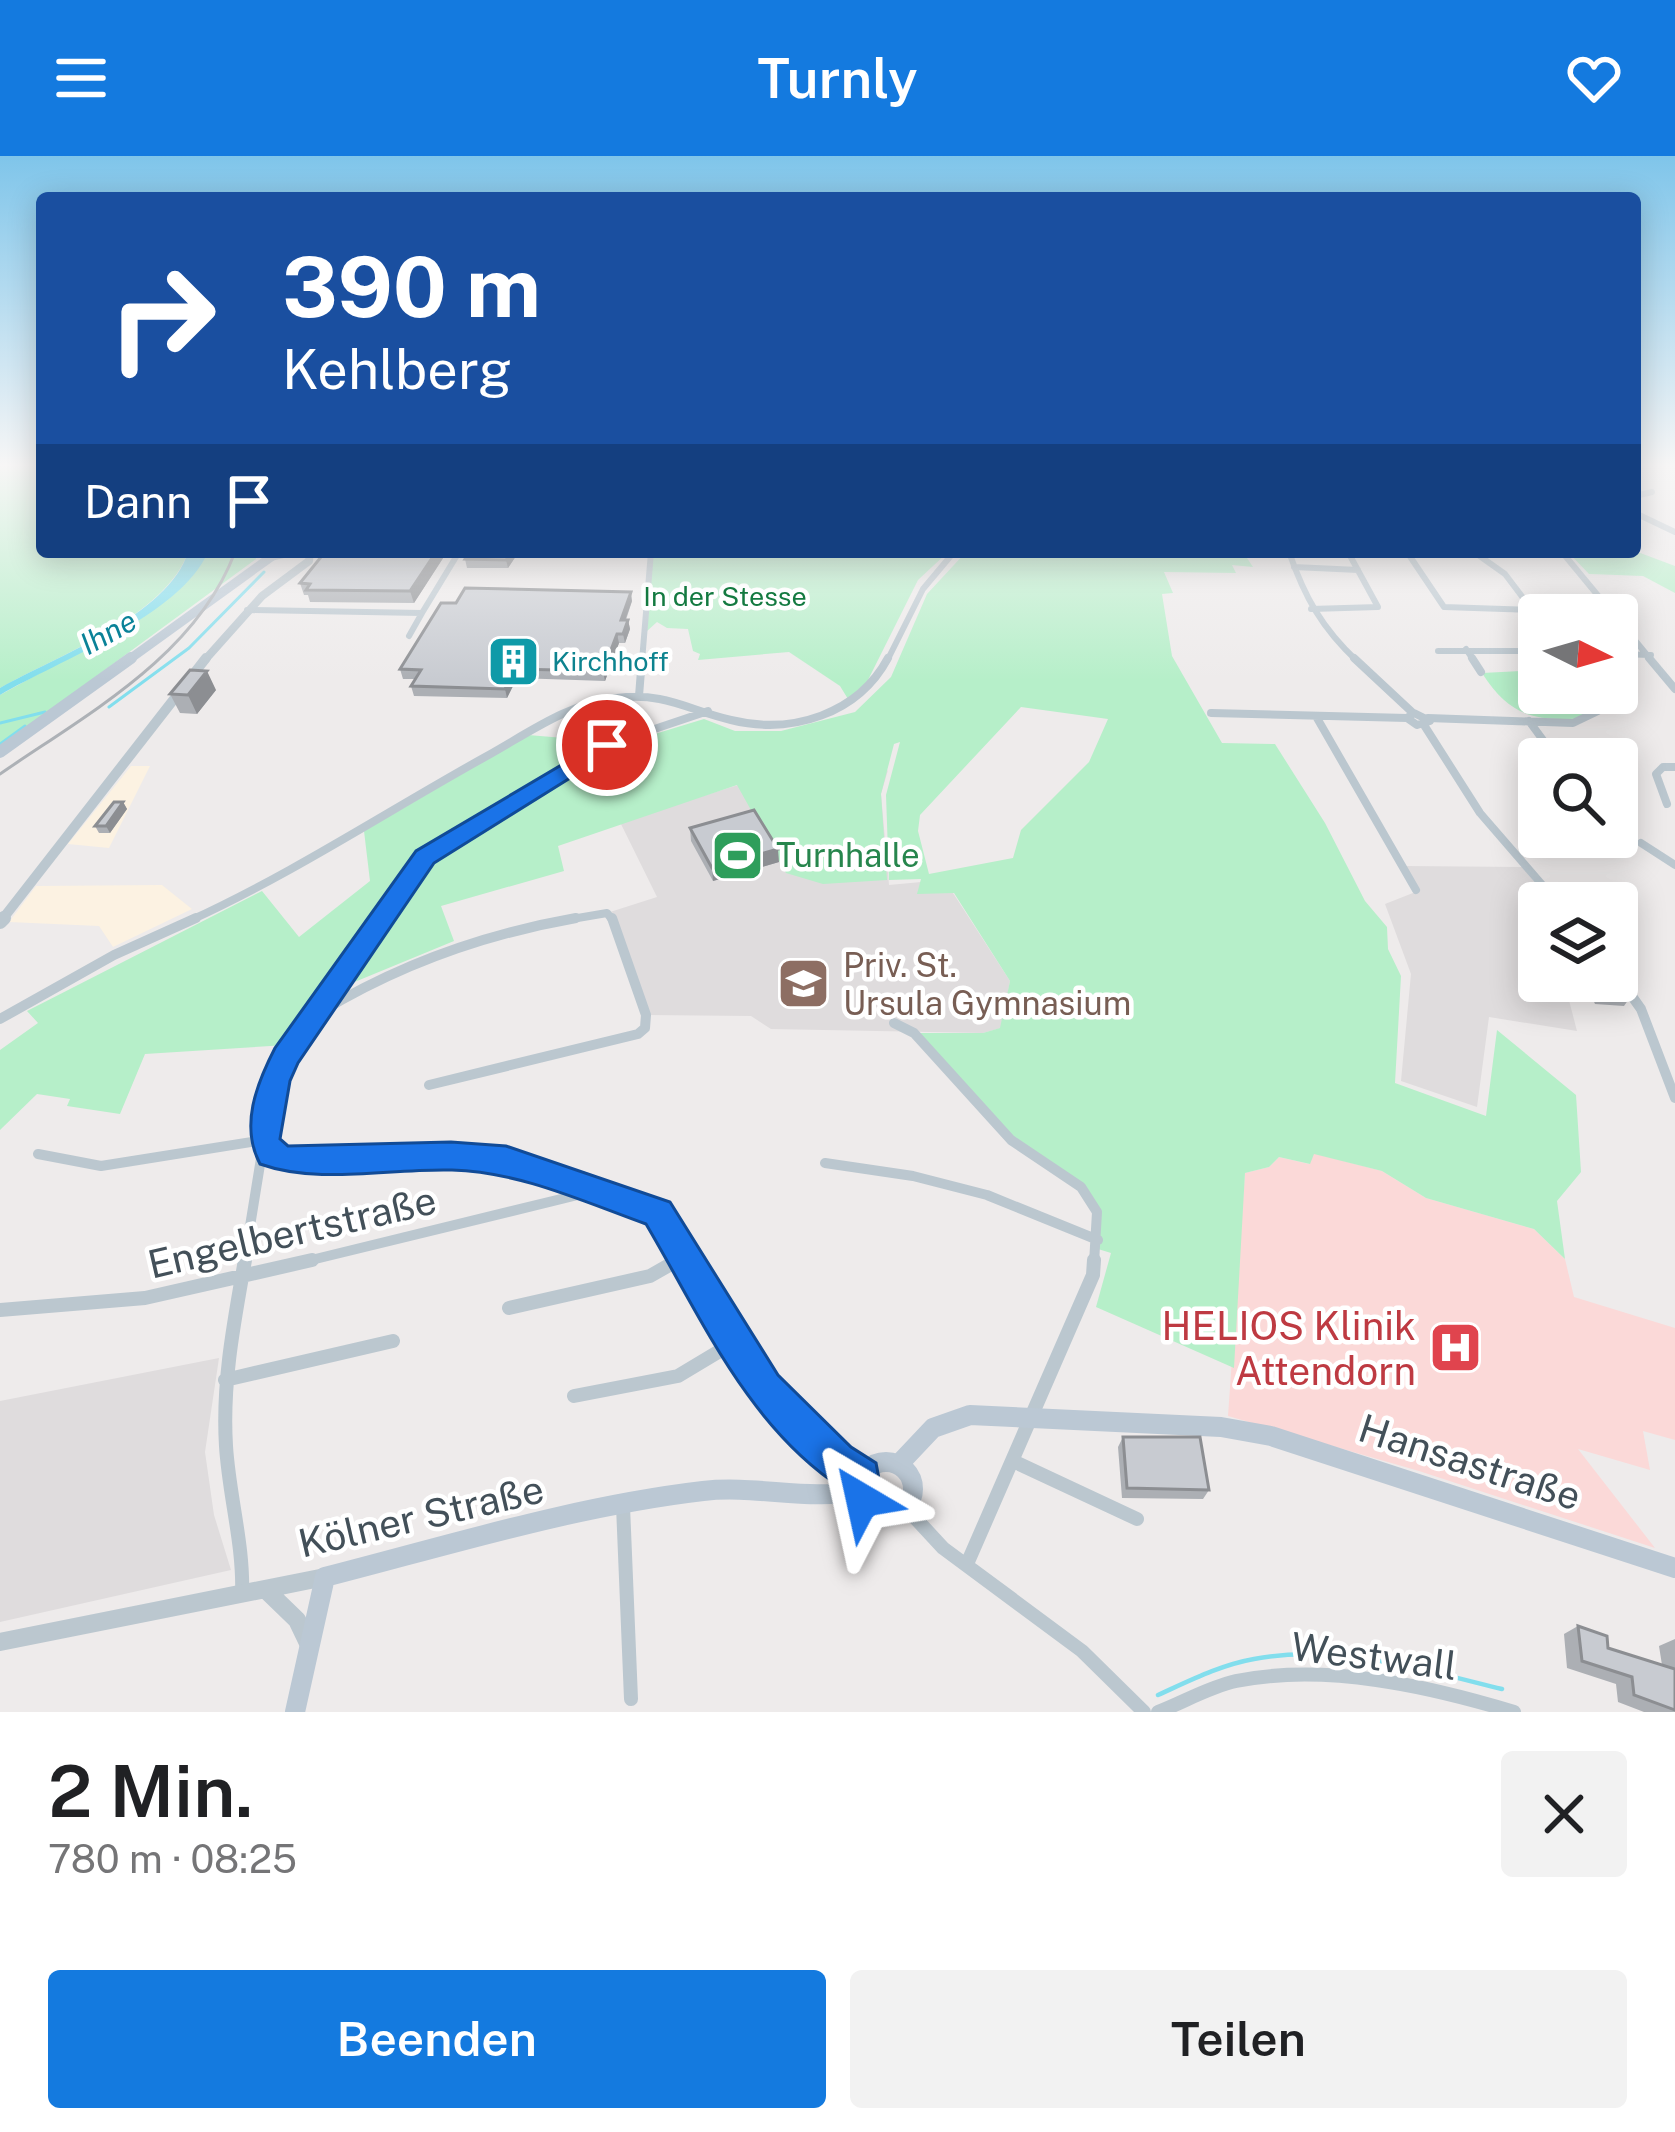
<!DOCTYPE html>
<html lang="de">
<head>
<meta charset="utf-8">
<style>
  body { margin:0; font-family:"Public Sans",sans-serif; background:#f2f2f2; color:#202124; height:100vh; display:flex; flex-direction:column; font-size:45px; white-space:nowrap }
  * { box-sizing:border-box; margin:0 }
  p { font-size:39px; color:#757577 }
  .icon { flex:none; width:66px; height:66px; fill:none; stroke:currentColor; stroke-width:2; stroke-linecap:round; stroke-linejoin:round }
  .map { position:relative; height:1556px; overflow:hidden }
  .side { display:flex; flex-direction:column; background:#fff; flex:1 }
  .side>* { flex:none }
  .guide { position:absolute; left:36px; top:36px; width:1605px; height:366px; border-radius:12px; box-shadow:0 6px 30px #0003; background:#1a4fa0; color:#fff; overflow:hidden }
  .needle { width:78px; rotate:95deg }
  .buttons { position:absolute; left:1518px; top:438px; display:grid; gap:24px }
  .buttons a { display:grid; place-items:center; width:120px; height:120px; border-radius:12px; background:#fff; box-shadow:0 6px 30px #0003; font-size:60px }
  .pin { position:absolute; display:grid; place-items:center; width:102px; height:102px; color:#fff; margin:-51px; border:6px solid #fff; border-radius:50%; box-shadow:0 3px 12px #0007 }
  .me { position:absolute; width:132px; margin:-66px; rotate:324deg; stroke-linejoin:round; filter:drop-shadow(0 0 9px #0008) }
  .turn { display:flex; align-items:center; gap:42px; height:252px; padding:0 48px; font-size:54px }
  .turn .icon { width:156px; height:156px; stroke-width:2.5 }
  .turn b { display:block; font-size:84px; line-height:102px }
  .then { display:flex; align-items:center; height:114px; padding:0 48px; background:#0003; gap:24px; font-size:45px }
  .round { display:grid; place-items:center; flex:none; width:126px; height:126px; border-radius:12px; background:#f2f2f2 }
  .summary { display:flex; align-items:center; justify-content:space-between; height:204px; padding:0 48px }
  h1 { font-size:72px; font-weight:600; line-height:90px }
  .primary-button { display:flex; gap:24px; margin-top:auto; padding:24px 48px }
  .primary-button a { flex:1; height:138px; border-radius:12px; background:#147adf; color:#fff; font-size:48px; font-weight:600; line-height:138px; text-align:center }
  .primary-button a+a { background:#f2f2f2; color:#202124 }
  header { display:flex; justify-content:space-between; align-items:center; height:156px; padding:0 48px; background:#147adf; color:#fff; font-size:54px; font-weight:600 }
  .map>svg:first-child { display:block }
</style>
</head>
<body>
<header><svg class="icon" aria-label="menu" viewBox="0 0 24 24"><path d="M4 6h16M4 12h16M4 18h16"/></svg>Turnly<svg class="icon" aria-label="heart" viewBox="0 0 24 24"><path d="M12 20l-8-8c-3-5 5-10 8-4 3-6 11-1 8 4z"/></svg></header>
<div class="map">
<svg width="1675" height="1556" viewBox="0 0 1675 1556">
  <rect width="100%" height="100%" fill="#eeebeb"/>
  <path fill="#fcf2e2" d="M131,610H150L109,692L68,688Z
    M162,729L192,753L113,791L99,770L9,766L36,730Z"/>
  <path fill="#dfdcdd" d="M888,614L881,638L889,729L921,726L918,737H953L1010,825L1001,872L983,877L771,873L751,860L646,859L607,757L657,741L620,666L738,629L785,716Z
    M1405,710L1522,711L1552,747H1539V825H1564L1577,875L1489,861L1477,951L1401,925L1411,818L1385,748L1418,735Z
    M219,1202L205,1296L214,1359L231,1414L0,1466V1245Z"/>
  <path fill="#fbd9d8" d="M1313,997L1382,1015L1426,1042L1534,1073L1565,1103L1574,1141L1675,1172V1284L1643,1275L1650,1314L1578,1293L1655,1392L1419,1315L1228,1260L1245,1017L1269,1011L1279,1001L1309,1008Z"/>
  <path fill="#b6efc9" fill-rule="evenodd" d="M0,307H42V396H188C166,460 57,500 0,532Z
    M1635,395L1675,410V437L1643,420L1589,418L1569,397Z
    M208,396H255L256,403L0,591V539L140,462Z
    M653,396H948L918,424L867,526L848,543L840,530L789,496L698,504L700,498L693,495L688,473L667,472L657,466L647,475Z
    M966,396H1243L1253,411L1232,409L1236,417L1164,416L1173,437L1162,438L1172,500L1222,587L1275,588L1325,667L1365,745L1387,771L1388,793L1401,820L1395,927L1486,960L1497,874L1576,939L1581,1016L1557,1045L1565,1103L1534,1073L1426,1042L1382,1015L1314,998L1310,1008L1279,1001L1269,1011L1245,1017L1234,1212L1096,1151L1111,1097L1098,1093L1092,1043L1011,984L914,877H983L1000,872L1010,825L954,737L917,738L921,723L889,724L886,639L900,586L894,588L881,638L887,724L823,728L786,717L737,629L558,690L564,715L441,750L454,785L323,839L287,889L145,898L120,958L67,950L70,943L37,938L0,974V894L38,867L27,855L262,735L299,781L370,725L364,675L528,579L564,582L601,573L612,591L704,563L735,575H781L855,556L891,521L927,438ZM1021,551L1108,563L1089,606L1021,674L1013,702L929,718L918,675L920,659Z
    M1539,514V537H1596L1600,546L1589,562C1539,565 1512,564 1482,517Z"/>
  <path fill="#82deed" d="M188,396H208C181,459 58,505 0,539V532C55,501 169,459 188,396Z"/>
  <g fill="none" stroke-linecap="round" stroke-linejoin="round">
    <path stroke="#82deed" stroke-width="3" d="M109,551L189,492L264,416
      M0,567L45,556
      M0,588L25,570"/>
    <path stroke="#82deed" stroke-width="4.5" d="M1158,1539C1189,1525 1220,1509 1254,1503C1335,1487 1424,1514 1502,1533"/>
    <path stroke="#bbc7cf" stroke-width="6" d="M1635,340L1652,336
      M1635,357L1675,376
      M1289,396C1305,442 1322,472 1357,505
      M1474,396L1505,418L1539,463
      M1562,396L1652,505
      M1397,399L1431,396
      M1409,399L1444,451L1532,454
      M1294,411L1358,414
      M1311,453L1378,451L1348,396
      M247,454L422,457L409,480
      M422,457L459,396
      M1466,493L1474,505
      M1438,495H1539
      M1617,498L1651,499
      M642,505L651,396
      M887,505L923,433L954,396"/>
    <path stroke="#bbc7cf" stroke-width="8" d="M1354,502L1413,557
      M1472,502L1481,516
      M1649,502L1675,533
      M639,540L642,502
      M1211,557L1407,562
      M1414,557L1430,565L1417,569L1407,562Z
      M1317,562L1416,734
      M1428,562L1573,567L1598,555L1596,537
      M1529,565L1557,603
      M1424,569L1480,657L1558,747
      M1667,648L1656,618L1663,611H1675
      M1641,687L1675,709
      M189,765C292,718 386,656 485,601C527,578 568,547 617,542C665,536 688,554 731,564C792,579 858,558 888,502
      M381,765L425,701L607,589L708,555
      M560,765L607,757L613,765"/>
    <path stroke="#bbc7cf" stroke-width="10" d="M383,762C343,819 244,925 271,998L288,1004L450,999L506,1004L658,1057L688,1107
      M1617,819L1641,853L1675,942
      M319,857C398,809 485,778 576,762
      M0,863L114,799L196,762
      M894,867L914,877L1011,984L1081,1031L1097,1056L1094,1107
      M429,929L638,878L645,872L646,859L612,762
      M38,998L101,1010L264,984L244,1107
      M825,1007L913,1020L987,1039L1098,1084
      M299,1107L594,1035
      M673,1107L683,1101"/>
    <path stroke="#bbc7cf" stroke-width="14" d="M686,1104C735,1185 780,1268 862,1321
      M509,1152L650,1120L678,1104
      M0,1154L145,1142L312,1104
      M225,1224L393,1185
      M574,1240L678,1220L733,1187
      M1013,1305L1137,1363
      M623,1350L631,1543
      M906,1352L943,1392L1082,1495L1144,1556
      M967,1408L1093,1119L1094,1104
      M242,1439C244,1389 229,1340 226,1290C222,1227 234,1166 245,1104
      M1158,1556C1184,1546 1209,1531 1236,1525C1326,1507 1428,1530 1514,1556"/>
    <path stroke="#bbc7cf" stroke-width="8" d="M270,401L292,396
      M204,505L262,440L309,405L310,396"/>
    <path stroke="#bbc7cf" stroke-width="10" d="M1,765L206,502"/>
    <path stroke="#bbc7cf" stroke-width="14" d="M0,766L4,762"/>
    <path stroke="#bbc7cf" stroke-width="18" d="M266,1434L297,1464L309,1489
      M0,1486L325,1421"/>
    <path stroke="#bbc8d4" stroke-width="9" d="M127,505L278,396"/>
    <path stroke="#bbc8d4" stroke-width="12" d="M0,596L131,502"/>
    <path stroke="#bbc8d4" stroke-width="20" d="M859 1333a27 27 0 1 1 54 0a27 27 0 1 1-54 0Z
      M899,1308L933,1272L970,1259L1221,1271L1271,1280L1675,1412
      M295,1556L325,1421C450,1389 575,1350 703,1335C756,1329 808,1345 860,1335"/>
    <path stroke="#adb1b6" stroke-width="3" d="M0,618C87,558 196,500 235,396"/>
  </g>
  <path fill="#acafb4" d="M447,396L414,447L310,446L308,439H304L300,427Z
    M469,396H523L521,400H516L508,412H467L465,403Z
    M632,445L626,464H628L630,473L625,487H619L605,525L517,522L507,542L414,540L411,530L416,523H403L400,513Z
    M216,534L197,558L180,557L170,538Z
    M123,646L127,653L110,677H99L95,670Z
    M690,672L779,706L713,725L691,685Z
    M1585,825H1617L1631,840L1624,850L1595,848Z
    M1123,1281L1209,1334L1203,1343L1122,1342L1118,1291Z
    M1578,1470L1608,1492L1662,1509L1659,1490L1675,1483V1556H1644L1618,1546L1616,1528L1567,1512L1564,1478Z"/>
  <path fill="#8c8e92" d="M436,396H447L414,447L410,435Z
    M511,396H515L516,400L508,412L506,404Z
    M631,436L632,445L622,473L621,464Z
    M628,464L630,473L625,487L623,478Z
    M617,478L619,487L605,525L603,515Z
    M514,513L517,522L507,542L505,533Z
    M207,515L216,534L197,558L188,539Z
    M123,646L127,653L110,677L106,670Z
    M778,693L779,706L713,725L712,712Z"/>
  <path fill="#c8cbd1" stroke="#8c8e92" stroke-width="3" d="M325,396H436L410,435L306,434L310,428L300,427Z
    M469,396H511L506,404L465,403Z
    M465,432L631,436L621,464H628L623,478H617L603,515L514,513L505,533L411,530L421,514L400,513L441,447H456Z
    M190,514L207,515L188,539L170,538Z
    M114,646H123L106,670H95Z
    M754,654L778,693L712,712L690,672Z
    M1617,817H1618L1631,840L1603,838L1597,825H1617Z
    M1123,1281H1200L1209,1334L1127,1332Z
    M1578,1470L1607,1480L1608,1492L1675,1513V1554L1634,1539L1632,1521L1582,1505Z"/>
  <linearGradient id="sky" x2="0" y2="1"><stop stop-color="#7fc5ea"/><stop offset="0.59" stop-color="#f7f6f6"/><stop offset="1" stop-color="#f7f6f6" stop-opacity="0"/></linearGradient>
  <rect width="1675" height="524" fill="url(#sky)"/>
  <path fill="#1a73e8" stroke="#114b97" stroke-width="3" d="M607,582L615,584V594L434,707L298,907L290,925L280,983L288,990L451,986L506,990L670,1046L778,1219L851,1291L876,1307L883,1344L877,1358L862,1364L848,1358L842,1332C748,1271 701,1161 646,1068C582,1045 520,1016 452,1014C389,1012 319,1029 260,1008C240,970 256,929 275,892L416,695Z"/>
  <defs>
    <symbol id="building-square" viewBox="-11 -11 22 22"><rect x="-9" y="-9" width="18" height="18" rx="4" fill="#0f9aa8" stroke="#fff"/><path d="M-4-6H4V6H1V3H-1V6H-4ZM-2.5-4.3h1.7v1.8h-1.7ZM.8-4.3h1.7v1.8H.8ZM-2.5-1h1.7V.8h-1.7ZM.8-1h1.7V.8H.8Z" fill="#fff"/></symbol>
    <symbol id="stadium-square" viewBox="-11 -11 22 22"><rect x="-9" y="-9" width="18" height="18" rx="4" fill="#2e9e5b" stroke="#fff"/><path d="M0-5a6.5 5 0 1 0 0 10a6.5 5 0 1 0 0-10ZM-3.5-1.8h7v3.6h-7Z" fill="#fff"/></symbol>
    <symbol id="school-square" viewBox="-11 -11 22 22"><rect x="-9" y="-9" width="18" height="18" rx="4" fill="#8d6e63" stroke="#fff"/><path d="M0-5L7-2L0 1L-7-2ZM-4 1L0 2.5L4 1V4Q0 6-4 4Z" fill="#fff"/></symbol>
    <symbol id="hospital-square" viewBox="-11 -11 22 22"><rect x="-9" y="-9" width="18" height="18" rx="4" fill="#e0444e" stroke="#fff"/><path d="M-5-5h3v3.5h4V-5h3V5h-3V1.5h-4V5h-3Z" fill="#fff"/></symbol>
  </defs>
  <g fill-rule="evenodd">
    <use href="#building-square" x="484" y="476" width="59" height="59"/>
    <use href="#stadium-square" x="708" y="670" width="59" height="59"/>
    <use href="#school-square" x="774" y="798" width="59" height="59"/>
    <use href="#hospital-square" x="1426" y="1162" width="59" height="59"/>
  </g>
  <g text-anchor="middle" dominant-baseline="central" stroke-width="9" stroke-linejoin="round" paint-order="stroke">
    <g font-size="27" fill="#147a41" stroke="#fff">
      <text x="725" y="440">In der Stesse</text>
    </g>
    <g font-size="27" fill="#0d838f" stroke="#fff" text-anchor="start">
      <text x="552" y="505">Kirchhoff</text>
    </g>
    <g font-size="30" font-style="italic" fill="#0a8298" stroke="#fff">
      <text transform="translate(108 476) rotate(-29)">Ihne</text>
    </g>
    <g font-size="33" fill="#27864d" stroke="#fff" text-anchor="start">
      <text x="776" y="699">Turnhalle</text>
    </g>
    <g font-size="33" fill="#785e54" stroke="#fff" text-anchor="start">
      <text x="843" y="809">Priv. St.<tspan x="843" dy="38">Ursula Gymnasium</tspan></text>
    </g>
    <g font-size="39" fill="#435059" stroke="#fff">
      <text transform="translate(292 1076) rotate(-13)">Engelbertstraße</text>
      <text transform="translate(1470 1306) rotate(18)">Hansastraße</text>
      <text transform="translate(421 1360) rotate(-13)">Kölner Straße</text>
      <text transform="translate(1374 1500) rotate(7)">Westwall</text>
    </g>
    <g font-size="39" fill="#be3a42" stroke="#fff" text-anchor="end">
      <text x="1416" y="1170">HELIOS Klinik<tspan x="1416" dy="45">Attendorn</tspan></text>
    </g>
  </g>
</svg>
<div class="buttons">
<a><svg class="needle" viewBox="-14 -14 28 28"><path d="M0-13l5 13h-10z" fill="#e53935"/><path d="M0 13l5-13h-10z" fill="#757577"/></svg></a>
<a><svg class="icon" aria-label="search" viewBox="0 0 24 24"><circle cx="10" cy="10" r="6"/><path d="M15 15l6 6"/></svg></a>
<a><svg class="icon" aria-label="layers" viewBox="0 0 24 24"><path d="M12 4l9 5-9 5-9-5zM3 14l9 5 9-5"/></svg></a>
</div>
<div class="pin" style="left:607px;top:589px;background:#d93025"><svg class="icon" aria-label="arrive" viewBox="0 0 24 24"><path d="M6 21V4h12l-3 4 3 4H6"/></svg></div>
<svg class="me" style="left:862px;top:1344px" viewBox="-20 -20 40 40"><path d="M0-17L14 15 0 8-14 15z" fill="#1a73e8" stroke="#fff" stroke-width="4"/></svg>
<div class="guide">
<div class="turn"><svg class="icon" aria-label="right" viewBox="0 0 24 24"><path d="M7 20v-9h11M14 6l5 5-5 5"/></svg><div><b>390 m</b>Kehlberg</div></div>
<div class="then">Dann<svg class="icon" aria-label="arrive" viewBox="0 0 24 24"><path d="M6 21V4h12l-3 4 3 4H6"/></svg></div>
</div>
</div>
<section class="side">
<div class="summary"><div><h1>2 Min.</h1><p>780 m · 08:25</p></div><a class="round"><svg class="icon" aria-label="close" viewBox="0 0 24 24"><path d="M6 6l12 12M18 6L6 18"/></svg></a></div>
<div class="primary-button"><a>Beenden</a><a>Teilen</a></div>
</section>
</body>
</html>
